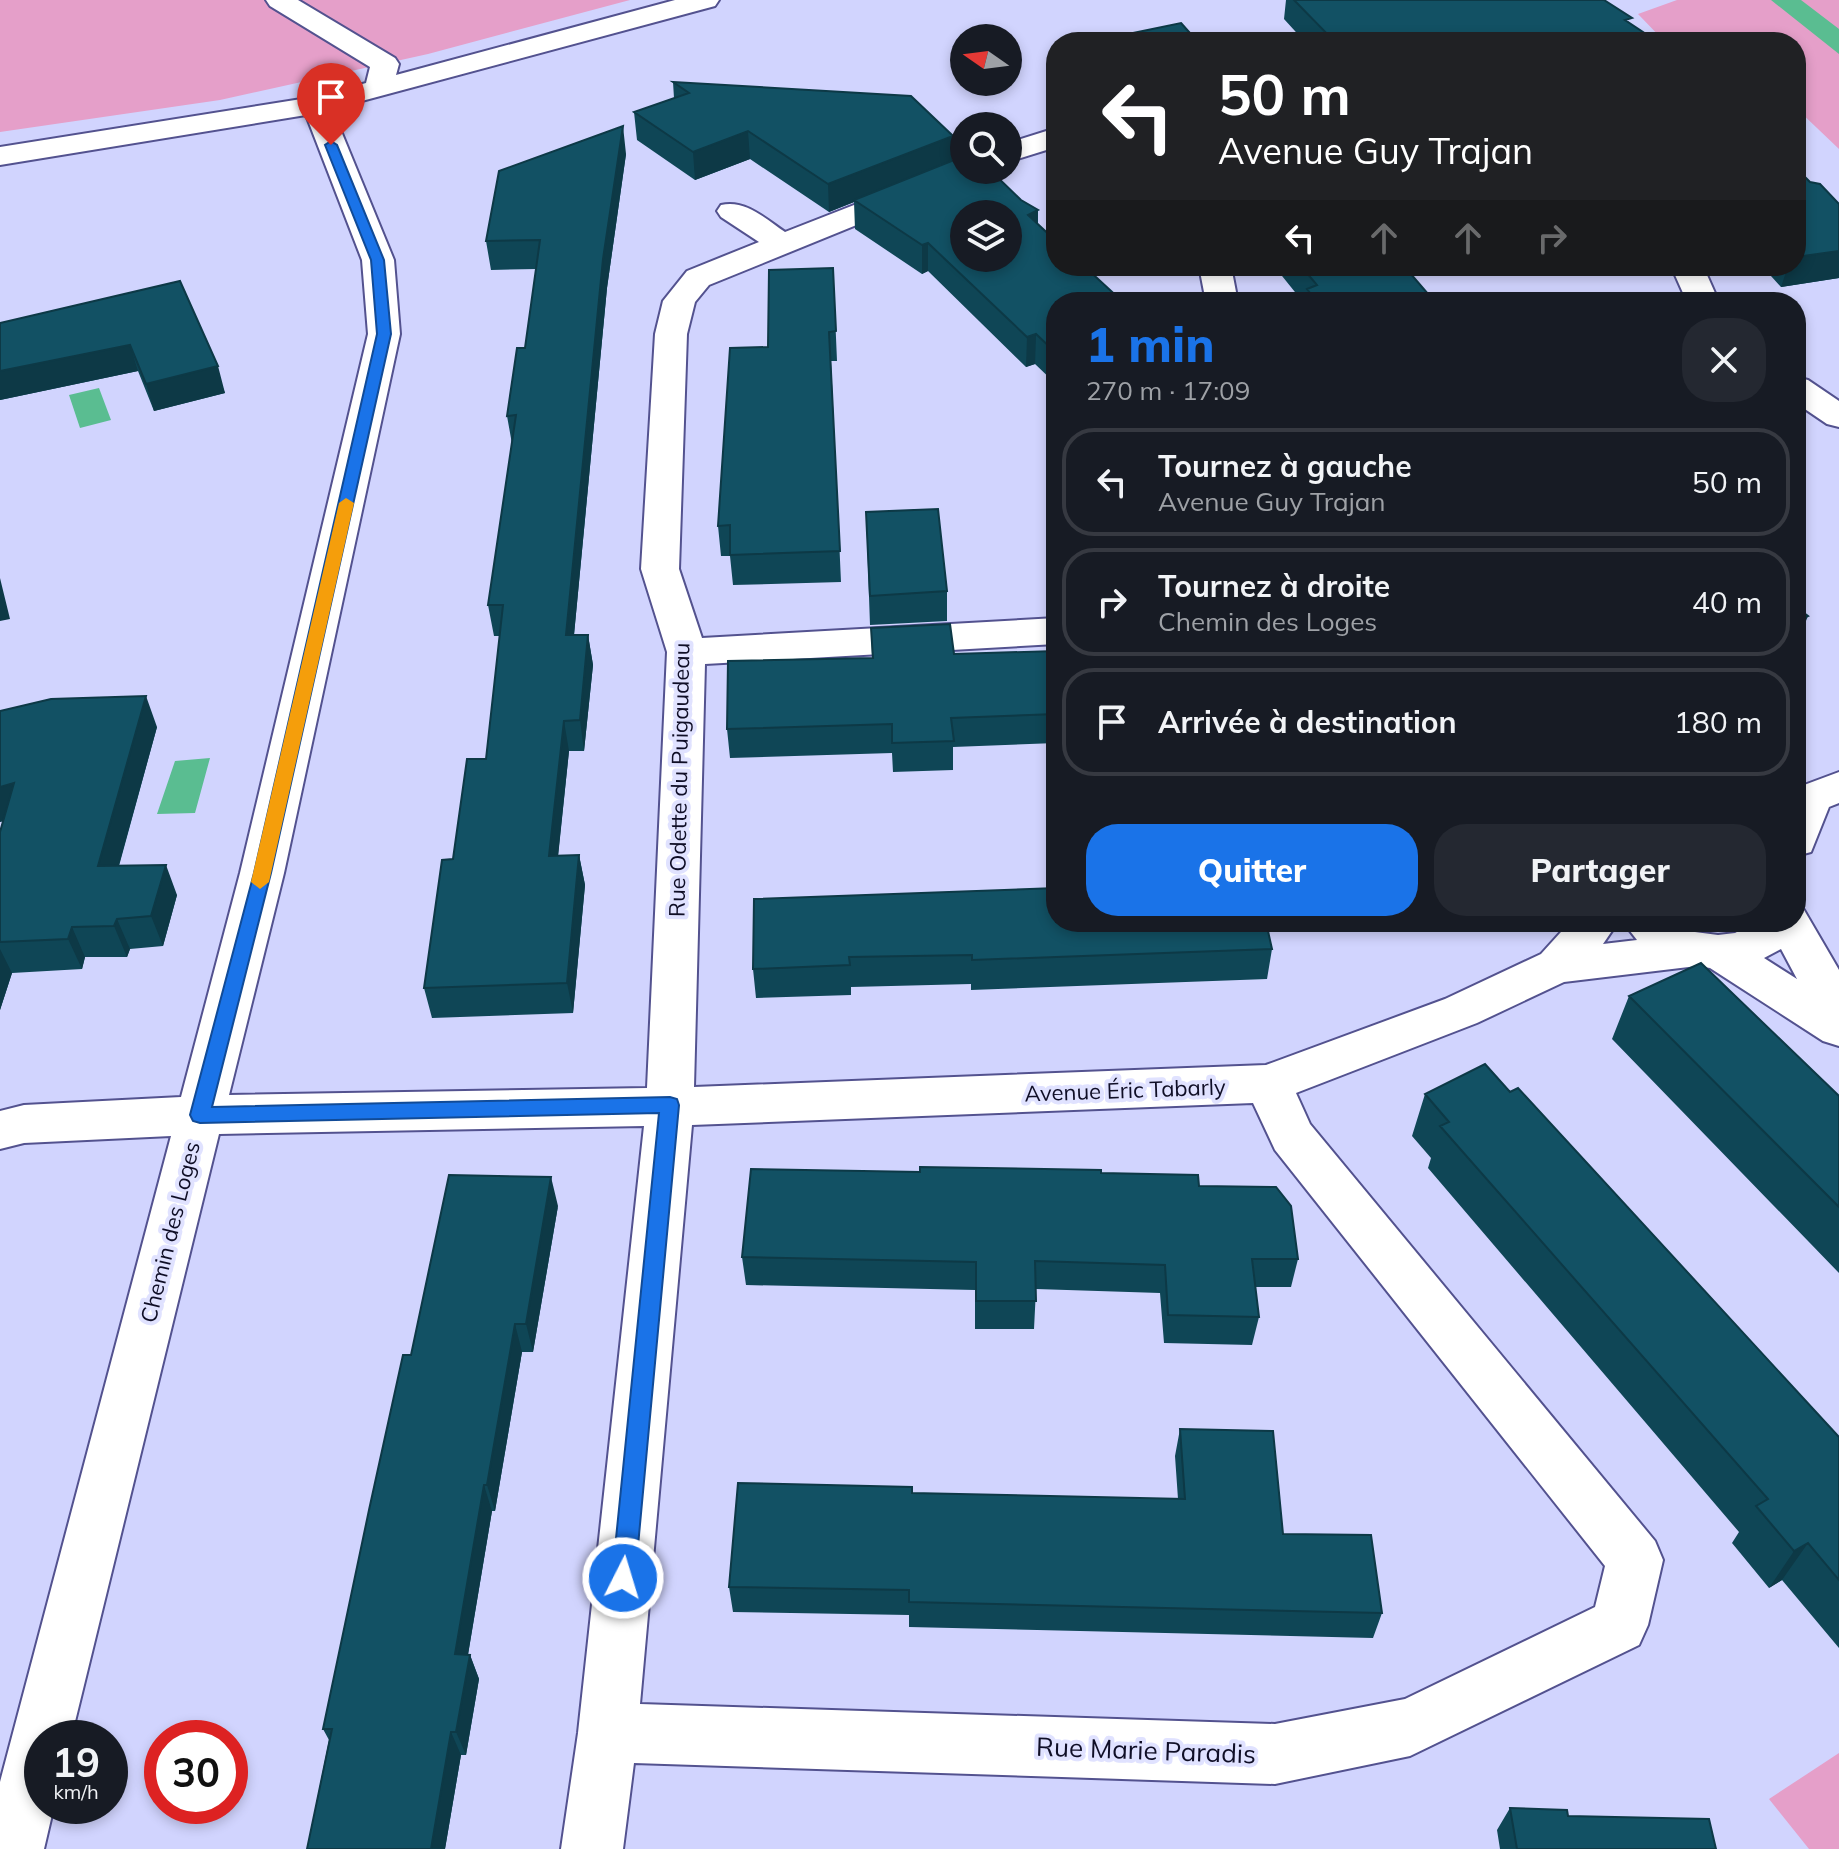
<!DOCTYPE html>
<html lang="fr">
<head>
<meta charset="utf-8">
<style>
  body { margin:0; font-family:Mulish,sans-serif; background:#242831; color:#f1f3f6; height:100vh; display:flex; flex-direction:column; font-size:30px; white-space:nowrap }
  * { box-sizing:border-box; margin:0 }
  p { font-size:26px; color:#9ea1a6 }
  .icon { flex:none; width:44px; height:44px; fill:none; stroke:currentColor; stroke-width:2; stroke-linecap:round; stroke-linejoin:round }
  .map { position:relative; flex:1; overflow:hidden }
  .panel { position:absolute; left:1046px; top:292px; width:760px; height:640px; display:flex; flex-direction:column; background:#171b24; border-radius:32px; box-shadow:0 4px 12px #0003 }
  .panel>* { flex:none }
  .top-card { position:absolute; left:1046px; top:32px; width:760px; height:244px; border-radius:32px; box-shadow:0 4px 12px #0003; background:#202124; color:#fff; overflow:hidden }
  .needle { width:52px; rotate:284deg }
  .tools { position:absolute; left:950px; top:24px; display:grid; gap:16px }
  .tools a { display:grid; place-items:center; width:72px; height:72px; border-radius:50%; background:#171b24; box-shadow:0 4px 12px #0003; font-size:40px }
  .speed { position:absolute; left:24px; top:1720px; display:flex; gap:16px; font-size:40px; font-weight:700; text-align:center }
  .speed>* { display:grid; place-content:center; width:104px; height:104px; border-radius:50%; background:#171b24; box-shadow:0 4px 12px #0003; line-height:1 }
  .speed small { font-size:20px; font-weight:400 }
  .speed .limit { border:12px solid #d22; background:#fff; color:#111 }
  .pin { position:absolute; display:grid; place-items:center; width:68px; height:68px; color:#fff; margin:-82px -34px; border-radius:50% 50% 50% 0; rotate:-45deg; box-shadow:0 0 8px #0007 }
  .pin .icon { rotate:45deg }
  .me { position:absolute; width:88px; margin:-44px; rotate:5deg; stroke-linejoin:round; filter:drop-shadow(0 0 6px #0008) }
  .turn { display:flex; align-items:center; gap:28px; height:168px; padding:0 40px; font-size:36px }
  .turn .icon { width:104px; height:104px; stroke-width:2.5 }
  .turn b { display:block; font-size:56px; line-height:68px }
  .lanes { display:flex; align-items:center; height:76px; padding:0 40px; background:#0003; justify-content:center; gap:40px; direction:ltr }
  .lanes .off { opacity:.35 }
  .round { display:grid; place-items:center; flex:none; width:84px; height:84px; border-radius:32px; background:#242831 }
  .headline { display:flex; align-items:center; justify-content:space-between; height:136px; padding:0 40px }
  h1 { font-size:48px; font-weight:800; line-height:60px; color:#1a73e8 }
  .cta { display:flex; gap:16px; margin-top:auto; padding:16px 40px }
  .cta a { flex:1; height:92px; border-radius:32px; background:#1a73e8; color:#fff; font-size:32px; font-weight:800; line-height:92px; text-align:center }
  .cta a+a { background:#242831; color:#f1f3f6 }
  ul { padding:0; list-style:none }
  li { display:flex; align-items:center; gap:24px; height:108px; margin:0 16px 12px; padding:0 24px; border:4px solid #363941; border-radius:32px }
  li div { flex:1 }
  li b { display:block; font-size:30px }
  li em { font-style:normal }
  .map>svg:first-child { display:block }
</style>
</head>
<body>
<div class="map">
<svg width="1839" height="1849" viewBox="0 0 1839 1849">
  <rect width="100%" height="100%" fill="#d1d4fe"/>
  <path fill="#e59fc9" d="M0,0H630L428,54L220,100L0,132Z
    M1677,0H1839V149L1796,108V42H1665L1638,14Z
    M1839,1753V1849H1809L1769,1799Z"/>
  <path fill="#5abd91" d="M1771,0H1801L1839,29V54Z
    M99,388L111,420L80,428L69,395Z
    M210,758L195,813L157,814L175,761Z"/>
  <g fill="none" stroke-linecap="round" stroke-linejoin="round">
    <defs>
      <path id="minor" d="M266,0H298L395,58L399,64L396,75L675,0H719L715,6L332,109L394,260L400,334L284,873L229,1095L647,1088L667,652L641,569L655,334L663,301L687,271L759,242L721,217L717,211L721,205C745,199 766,219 785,232L964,162V170H981L977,176L709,285L695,302L687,334L679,569L702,638L1056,618V644L705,664L694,1087L1266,1065L1445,999L1541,954L1570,922H1618L1603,944L1637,940L1623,922H1675L1695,932L1718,935L1735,933L1756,922H1796V908L1804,910L1839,970V1046L1823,1041L1710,968L1697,966L1564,982L1477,1023L1296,1093L1310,1124L1655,1541L1663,1560L1648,1625L1639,1645L1410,1756L1275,1784L634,1763L623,1849H561L578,1733L644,1126L219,1134L71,1738H42V1806H54L44,1849H0V1782L171,1136L24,1143L0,1149V1111L24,1105L181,1097L240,873L368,334L362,260L306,115L0,165V147L314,97L366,83L370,67L270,6ZM1781,949L1797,979L1764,958ZM1253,1103L1275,1150L1605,1566L1595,1607L1405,1699L1275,1724L640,1704L692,1125Z
        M1056,128V147L1008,162V143Z
        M1199,266H1231L1236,292L1232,302H1200L1204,292Z
        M1671,266H1703L1719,302H1687Z
        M1796,377L1808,380L1839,401V427L1827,424L1796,403Z
        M1839,772V803L1829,807L1811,852L1796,856V788Z"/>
    </defs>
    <use href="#minor" stroke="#53528f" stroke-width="4"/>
    <use href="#minor" fill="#fff" fill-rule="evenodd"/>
  </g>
  <path fill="#0f4656" d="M1286,0H1604L1631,24L1658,42H1305L1284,19Z
    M673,82L952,161L1038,210V224L1056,302V384L1035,364L1026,367L928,271L922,274L855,229L854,202L829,212L750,159L695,180L637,140L634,112L674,98Z
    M626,154L607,288L574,635H588L593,665L584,751H569L558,855H579L585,885L573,1013L432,1018L424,988L453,859L486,759L500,636H494L488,605L512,444L507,416L525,348L536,269L491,270L486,241Z
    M1810,182L1839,204V278L1781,287L1762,266H1796Z
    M1274,266H1404L1435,302H1303Z
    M833,268L837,361H831L841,582L733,585L730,556H721L718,526L768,347Z
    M180,281L225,393L154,411L138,371L0,400V323Z
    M1054,504H1056V557L1052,533Z
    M866,512L947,591V621L870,625Z
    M871,628L954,654L1056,651V743L953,747V770L893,772L892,753L730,758L727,729L872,658Z
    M0,711L157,727L119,866L177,895L163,946L130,949L127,957H85L82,969L12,973L0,1010V832L3,821L0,822Z
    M754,899L1272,949L1267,979L971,990V984L851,987V995L756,998L753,969Z
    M1629,996L1839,1096V1273L1612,1039Z
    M1510,1092L1839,1437V1648L1782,1580L1769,1588L1732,1543L1739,1532L1428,1168L1431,1158L1412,1136L1425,1094Z
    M920,1172L1101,1173L1199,1186L1298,1259L1291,1287H1255L1259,1317L1252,1345L1164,1343L1160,1293L1036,1289L1034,1329H975V1290L746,1285L742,1257Z
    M558,1206L533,1352H522L495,1511H492L468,1655H470L479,1679L466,1755H461L445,1849H307L329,1740L323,1729Z
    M1180,1429L1283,1534L1382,1613L1373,1638L909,1627V1615L733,1612L729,1587L912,1493L1178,1499L1175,1456Z
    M1510,1808L1568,1816L1716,1849H1500L1497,1830Z"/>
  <path fill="#0d3946" d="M623,126L626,154L607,288L571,666L566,635L603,259Z
    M748,131L750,159L695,180L693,152Z
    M953,136L952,163L829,212L828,184Z
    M1038,210L1037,239L1028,215Z
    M928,243V271L922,274V245Z
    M1839,251V278L1781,287L1788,266H1796V257Z
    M1036,334L1035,364L1026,367L1027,337Z
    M130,345L138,371L0,400V371Z
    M218,366L225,393L154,411L146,384Z
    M0,578L10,619L0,621Z
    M1808,616L1796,645V621Z
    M588,635L593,665L584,751L580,720Z
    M146,696L157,727L110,897L98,866Z
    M564,721L569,751L555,886L549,856Z
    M14,783L27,813L0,822V787Z
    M579,855L585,885L573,1013L567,983Z
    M166,865L177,895L163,946L151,916Z
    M117,919L130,949L127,957L114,926Z
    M72,927L85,957L82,969L68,939Z
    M0,949L12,973L0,1010Z
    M551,1177L558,1206L533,1352L526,1324Z
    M515,1324L522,1352L495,1511L487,1485Z
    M484,1485L492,1511L464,1678L455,1654Z
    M1808,1543L1782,1580L1769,1588L1794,1551Z
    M470,1655L479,1679L466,1755L456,1732Z
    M451,1732L461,1755L445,1849H431Z"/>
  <path fill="#125164" stroke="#0d3946" stroke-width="2" fill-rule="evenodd" d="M1294,0H1604L1632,18L1625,20L1658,42H1335Z
    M1181,23L1198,42H1118L1114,37Z
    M673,82L911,96L953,136L828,184L748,131L693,152L634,112L689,93Z
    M623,126L603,259L566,635H588L580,720L564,721L549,856L579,855L567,983L424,988L442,860L453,859L467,759H486L503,605H488L516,415L507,416L517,348H525L540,240L486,241L499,171Z
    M964,156V170H990L1021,200L1038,210L1028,215L1056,241V266H1084L1123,302H1056V353L1036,334L1027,337L928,243L922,245L854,200ZM964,214H1008V258H964Z
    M1796,168L1810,182L1820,184L1839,204V251L1796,257Z
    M1301,266H1404L1435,302H1317L1307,289L1317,285Z
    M833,268L836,331L829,332L840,551L730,555V525L718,526L730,348L768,347L769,270Z
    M180,281L218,366L146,384L130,345L0,371V323Z
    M938,509L947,591L870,596L866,512Z
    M1796,607L1808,616L1796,621Z
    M950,624L954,654L1056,651V714L951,718L954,741L892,743V724L727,729L728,661L873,658L871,628Z
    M146,696L98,866L166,865L151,916L117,919L114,926L72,927L68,939L0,942V832L14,783L0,787V711L51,699Z
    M1056,888V922H1266L1272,949L972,960V955L849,957L850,965L753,969L754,899Z
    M1701,963L1839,1096V1207L1629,996Z
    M1485,1064L1510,1092L1518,1088L1839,1437V1580L1808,1543L1794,1551L1756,1506L1768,1499L1440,1126L1449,1122L1425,1094Z
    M920,1167L1101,1170V1173L1198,1175L1199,1186L1276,1187L1291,1206L1298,1259H1252L1259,1317L1168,1315L1165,1265L1035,1261L1036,1301H976V1262L742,1257L751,1169L920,1172Z
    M449,1175L551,1177L526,1324H515L487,1485H484L455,1654L470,1655L456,1732H451L431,1849H307L332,1729H323L369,1510L403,1355H411Z
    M1180,1429L1273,1431L1283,1534L1371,1535L1382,1613L909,1602V1590L729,1587L738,1483L912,1487V1493L1185,1499Z
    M1510,1808L1567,1810L1568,1816L1709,1819L1716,1849H1517Z"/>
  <path fill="#1a73e8" stroke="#114b97" stroke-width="2" d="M331,141L337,145L384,260L391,334L271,873L212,1107L670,1097L677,1099L679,1105L635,1578L631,1585L623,1589L615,1585L612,1578L659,1113L200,1123L193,1121L190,1115L254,873L377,334L371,260L325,145Z"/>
  <path fill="#f59e0b" d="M346,498L354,503L269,882L260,889L251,882L339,503Z"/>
  <g text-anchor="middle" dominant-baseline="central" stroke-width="8" stroke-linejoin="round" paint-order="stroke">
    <g font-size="22" fill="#0f0e26" stroke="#e0e2ff">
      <text transform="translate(679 780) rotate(-89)">Rue Odette du Puigaudeau</text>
      <text transform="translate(1125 1090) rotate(-2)">Avenue Éric Tabarly</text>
      <text transform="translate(170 1232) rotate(-76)">Chemin des Loges</text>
    </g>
    <g font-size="26" fill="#0f0e26" stroke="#e0e2ff">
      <text transform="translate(1146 1750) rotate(2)">Rue Marie Paradis</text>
    </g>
  </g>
</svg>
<div class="tools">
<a><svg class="needle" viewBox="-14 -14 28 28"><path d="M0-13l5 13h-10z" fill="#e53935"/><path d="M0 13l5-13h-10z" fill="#9ea1a6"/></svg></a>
<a><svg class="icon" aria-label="search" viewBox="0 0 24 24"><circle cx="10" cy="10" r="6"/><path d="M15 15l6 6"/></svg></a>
<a><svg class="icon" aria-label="layers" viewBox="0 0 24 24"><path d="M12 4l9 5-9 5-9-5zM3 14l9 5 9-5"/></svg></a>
</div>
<div class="speed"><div>19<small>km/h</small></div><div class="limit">30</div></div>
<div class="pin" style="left:331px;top:145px;background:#d93025"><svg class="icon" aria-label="arrive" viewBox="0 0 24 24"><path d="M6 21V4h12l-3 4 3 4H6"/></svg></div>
<svg class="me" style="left:623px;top:1578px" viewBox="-20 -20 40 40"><circle r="17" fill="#1a73e8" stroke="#fff" stroke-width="3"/><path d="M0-11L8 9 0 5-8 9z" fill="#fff"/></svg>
<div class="top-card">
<div class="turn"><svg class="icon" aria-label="left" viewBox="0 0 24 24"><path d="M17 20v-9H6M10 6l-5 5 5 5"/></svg><div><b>50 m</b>Avenue Guy Trajan</div></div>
<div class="lanes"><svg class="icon" aria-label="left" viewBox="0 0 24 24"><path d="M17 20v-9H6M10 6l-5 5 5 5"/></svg><svg class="icon off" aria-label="ahead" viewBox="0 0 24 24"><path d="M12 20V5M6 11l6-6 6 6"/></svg><svg class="icon off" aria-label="ahead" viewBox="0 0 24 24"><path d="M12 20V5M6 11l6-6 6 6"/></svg><svg class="icon off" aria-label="right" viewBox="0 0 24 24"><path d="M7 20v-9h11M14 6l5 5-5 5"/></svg></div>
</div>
<section class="panel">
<div class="headline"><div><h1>1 min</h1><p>270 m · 17:09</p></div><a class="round"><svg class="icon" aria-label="close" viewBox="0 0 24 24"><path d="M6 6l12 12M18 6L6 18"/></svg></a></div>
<ul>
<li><svg class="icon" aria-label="left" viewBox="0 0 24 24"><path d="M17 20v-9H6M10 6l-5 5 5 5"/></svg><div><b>Tournez à gauche</b><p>Avenue Guy Trajan</p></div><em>50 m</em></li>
<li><svg class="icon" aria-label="right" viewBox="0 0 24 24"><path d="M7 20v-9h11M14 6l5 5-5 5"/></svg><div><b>Tournez à droite</b><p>Chemin des Loges</p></div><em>40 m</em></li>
<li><svg class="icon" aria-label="arrive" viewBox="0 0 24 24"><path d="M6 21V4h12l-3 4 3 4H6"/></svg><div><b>Arrivée à destination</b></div><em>180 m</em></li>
</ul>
<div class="cta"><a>Quitter</a><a>Partager</a></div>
</section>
</div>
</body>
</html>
